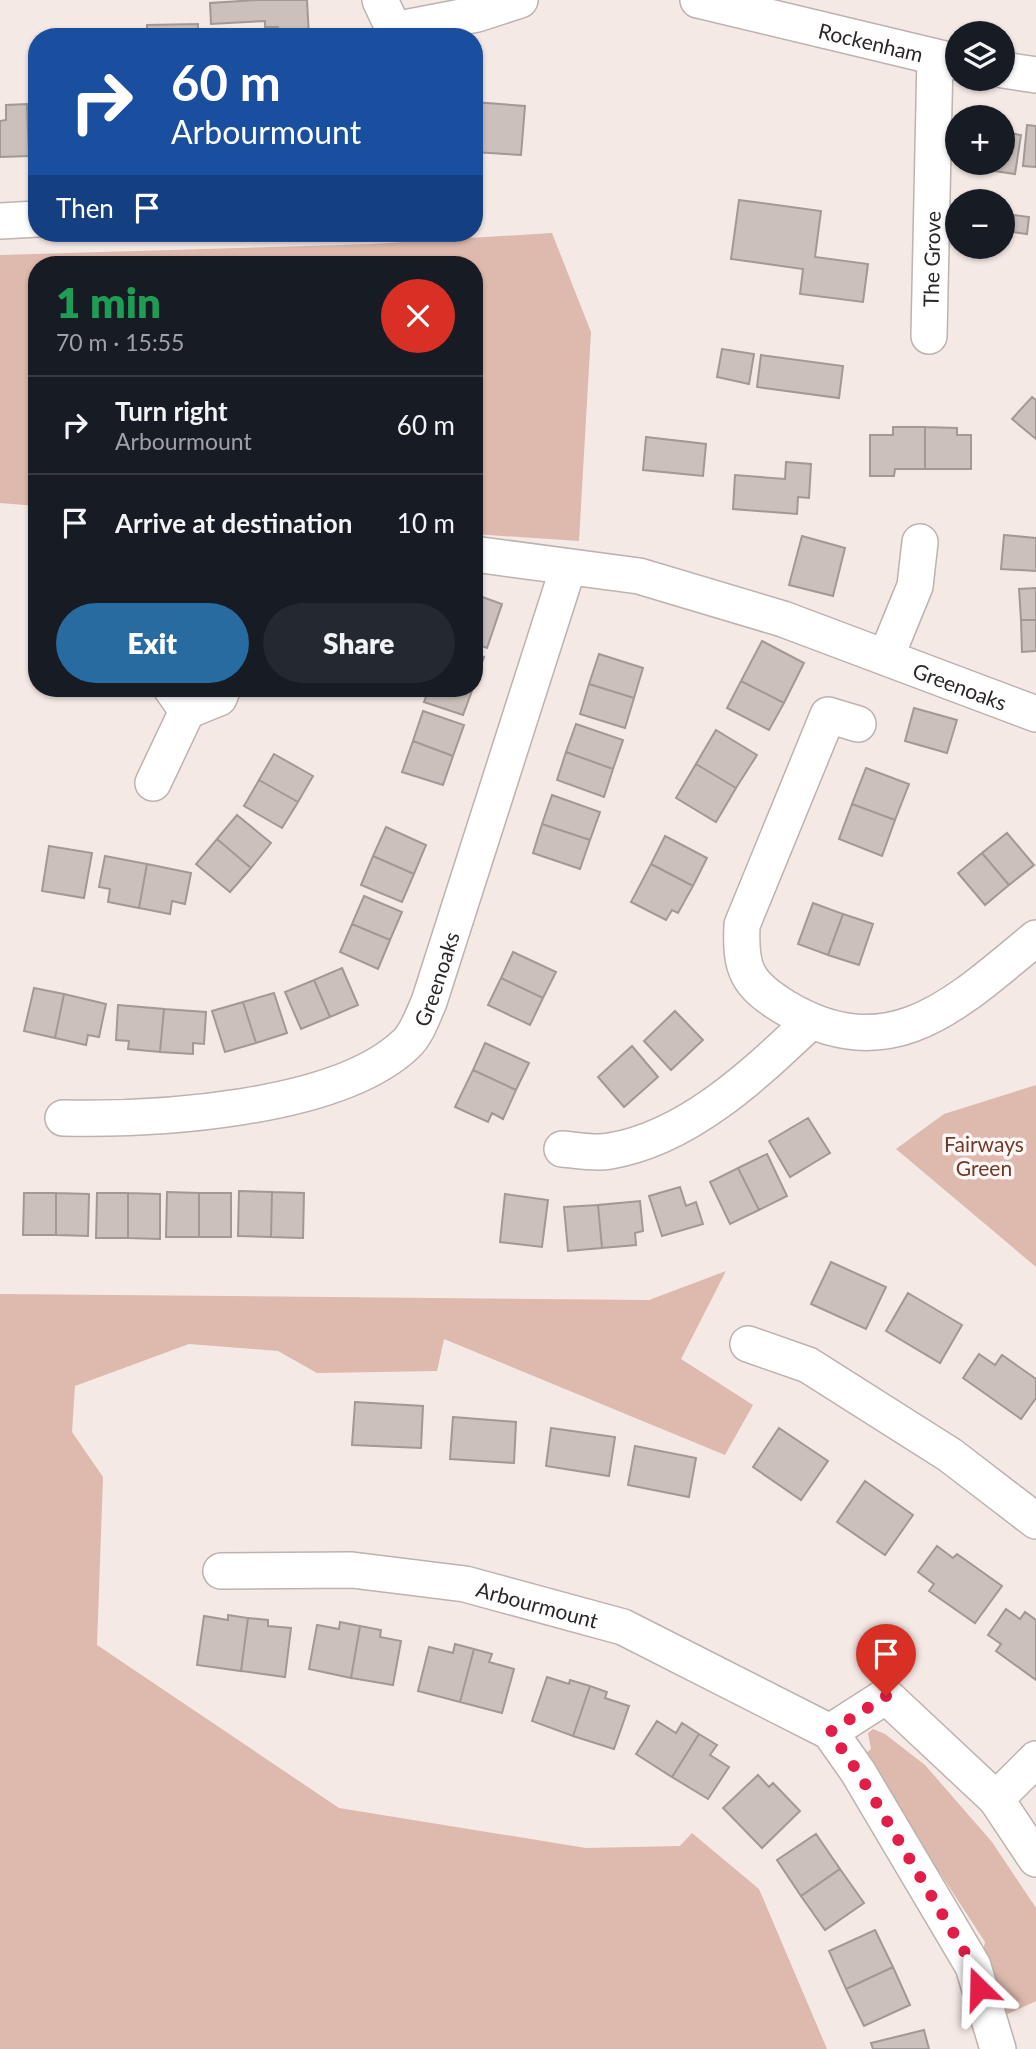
<!DOCTYPE html>
<html lang="en">
<head>
<meta charset="utf-8">
<style>
  body { margin:0; font-family:Lato,sans-serif; background:#242831; color:#f1f3f6; height:100vh; display:flex; flex-direction:column; font-size:26px; white-space:nowrap }
  * { box-sizing:border-box; margin:0 }
  p { font-size:23px; color:#9ea1a6 }
  .icon { flex:none; width:38px; height:38px; fill:none; stroke:currentColor; stroke-width:2; stroke-linecap:round; stroke-linejoin:round }
  .map { position:relative; flex:1; overflow:hidden }
  .drawer { position:absolute; left:28px; top:256px; width:455px; height:441px; display:flex; flex-direction:column; background:#171b24; border-radius:28px; box-shadow:0 2px 5px #0004 }
  .drawer>* { flex:none }
  .banner { position:absolute; left:28px; top:28px; width:455px; height:214px; border-radius:28px; box-shadow:0 2px 5px #0004; background:#1a4fa0; color:#fff; overflow:hidden }
  .controls { position:absolute; left:945px; top:21px; display:grid; gap:14px }
  .controls a { display:grid; place-items:center; width:70px; height:70px; border-radius:50%; background:#171b24; box-shadow:0 2px 5px #0004; font-size:35px }
  .pin { position:absolute; display:grid; place-items:center; width:60px; height:60px; color:#fff; margin:-72px -30px; border-radius:50% 50% 50% 0; rotate:-45deg; box-shadow:0 0 7px #0007 }
  .pin .icon { rotate:45deg }
  .me { position:absolute; width:77px; margin:-38px; rotate:338deg; stroke-linejoin:round; filter:drop-shadow(0 0 5px #0008) }
  .turn { display:flex; align-items:center; gap:24px; height:147px; padding:0 28px; font-size:32px }
  .turn .icon { width:91px; height:91px; stroke-width:2.5 }
  .turn b { display:block; font-size:49px; line-height:60px }
  .then { display:flex; align-items:center; height:66px; padding:0 28px; background:#0003; gap:14px; font-size:26px }
  .round { display:grid; place-items:center; flex:none; width:74px; height:74px; border-radius:37px; background:#242831 }
  .overview { display:flex; align-items:center; justify-content:space-between; height:119px; padding:0 28px }
  h1 { font-size:42px; font-weight:800; line-height:52px; color:#1e9e55 }
  .button { display:flex; gap:14px; margin-top:auto; padding:14px 28px }
  .button a { flex:1; height:80px; border-radius:42px; background:#276ba0; color:#fff; font-size:28px; font-weight:800; line-height:80px; text-align:center }
  .button a+a { background:#242831; color:#f1f3f6 }
  ul { padding:0; list-style:none }
  li { display:flex; align-items:center; gap:21px; height:98px; padding:0 28px; border-top:2px solid #363941 }
  li div { flex:1 }
  li b { display:block; font-size:26px }
  li em { font-style:normal }
  .map>svg:first-child { display:block }
</style>
</head>
<body>
<div class="map">
<svg width="1036" height="2049" viewBox="0 0 1036 2049">
  <rect width="100%" height="100%" fill="#f5e9e5"/>
  <path fill="#deb9ad" d="M552,233L591,332L579,541L474,534V264H37V506L0,503V255L372,244Z
    M1036,1085V1267L896,1149L944,1114Z
    M726,1271L681,1359L753,1405L725,1455L444,1339L437,1371L317,1373L278,1351L189,1344L75,1386L72,1432L103,1477L97,1645L339,1808L586,1848L680,1846L692,1833L759,1889L827,2049H0V1294L649,1300Z
    M873,1729L885,1734L925,1765L992,1842L1036,1908V2001L999,2018L980,1965L985,1942L940,1873L928,1871L861,1757L871,1749L868,1733Z"/>
  <path fill="#cbc0bc" stroke="#a29894" stroke-width="2" d="M257,0H307L309,37H279L278,27H265V21L211,24L210,3Z
    M198,24V37H147V25Z
    M474,102L525,106L521,155L474,152Z
    M27,104L29,156L0,157V121L6,120V105Z
    M1027,125L1036,126V167L1023,166Z
    M1003,132L1021,135L1015,174L967,167L968,163H1003Z
    M739,200L821,211L815,257L868,264L863,302L800,294L803,269L731,259Z
    M1014,215L1029,217L1027,234L1012,232Z
    M722,349L754,354L749,384L717,377Z
    M761,355L843,366L839,398L757,387Z
    M1032,397L1036,400V439L1012,419Z
    M893,427H925V469H895L894,476H870V435H893Z
    M925,427L957,428V435H971V469H925Z
    M646,437L706,444L703,476L643,470Z
    M786,462L811,464L809,498L798,497L797,514L733,509L735,475L785,479Z
    M1004,535L1036,538V571L1001,569Z
    M802,536L845,548L833,596L789,585Z
    M1036,588V620H1021L1019,589Z
    M474,594L502,604L487,648L474,643Z
    M1021,620H1036V651L1022,652Z
    M762,641L804,663L784,703L741,681Z
    M474,653L484,657L474,685Z
    M599,654L643,668L634,698L589,684Z
    M741,681L784,703L769,730L727,708Z
    M589,684L634,698L625,728L580,714Z
    M429,688H473L463,715L424,702Z
    M914,708L957,720L947,753L905,741Z
    M423,711L464,725L453,756L413,741Z
    M576,724L623,740L613,769L566,752Z
    M716,730L757,755L736,788L696,764Z
    M413,741L453,756L443,785L402,772Z
    M566,752L613,769L604,797L557,780Z
    M274,754L313,776L298,802L259,780Z
    M696,764L736,788L716,822L676,798Z
    M866,768L909,784L895,820L852,804Z
    M259,780L298,802L282,828L244,806Z
    M552,795L600,812L590,840L542,824Z
    M852,804L895,820L882,856L839,839Z
    M237,815L271,843L251,868L217,839Z
    M542,824L590,840L580,869L533,853Z
    M386,827L426,845L414,874L373,856Z
    M1007,833L1034,865L1009,885L982,853Z
    M665,836L707,858L693,886L651,864Z
    M217,839L251,868L230,892L196,864Z
    M49,846L92,853L84,898L42,891Z
    M982,853L1009,885L985,905L958,873Z
    M105,856L147,864L139,908L108,902L110,889L99,887Z
    M373,856L414,874L402,902L361,885Z
    M147,864L191,873L185,904L172,901L170,914L139,908Z
    M651,864L693,886L678,913L672,910L666,920L631,902Z
    M364,896L402,912L390,940L352,924Z
    M813,903L843,914L828,955L798,944Z
    M843,914L873,924L859,965L828,955Z
    M352,924L390,940L378,969L340,952Z
    M513,952L556,972L543,998L501,978Z
    M342,968L358,1005L330,1017L314,980Z
    M501,978L543,998L530,1025L488,1005Z
    M314,980L330,1017L301,1029L285,992Z
    M34,988L64,994L55,1038L24,1031Z
    M274,993L287,1033L256,1043L243,1002Z
    M64,994L106,1004L99,1037L88,1035L86,1045L55,1038Z
    M243,1002L256,1043L225,1052L212,1011Z
    M118,1005L164,1009L160,1052L128,1049L129,1041L116,1040Z
    M164,1009L206,1012L204,1044L193,1043V1054L160,1052Z
    M675,1011L703,1040L671,1070L644,1041Z
    M485,1043L529,1063L516,1090L473,1070Z
    M632,1046L658,1077L624,1107L598,1077Z
    M473,1070L516,1090L503,1119L492,1113L488,1122L455,1107Z
    M808,1118L830,1153L790,1177L769,1141Z
    M767,1154L787,1196L759,1210L738,1168Z
    M738,1168L759,1210L730,1224L710,1182Z
    M680,1187L686,1206L696,1202L703,1224L662,1236L649,1196Z
    M239,1191L272,1192L271,1237L238,1236Z
    M167,1192L199,1193V1237H166Z
    M272,1192L304,1193L303,1238L271,1237Z
    M24,1193H56V1235H23Z
    M56,1193L89,1194L88,1236L56,1235Z
    M97,1193H128V1238H96Z
    M128,1193L160,1194V1239L128,1238Z
    M199,1193H231V1237H199Z
    M505,1194L548,1200L542,1247L500,1242Z
    M640,1201L643,1231L635,1233L636,1245L602,1248L598,1205Z
    M598,1205L602,1248L568,1251L564,1207Z
    M831,1262L886,1287L866,1329L811,1304Z
    M908,1293L962,1325L940,1363L886,1331Z
    M979,1354L995,1365L1002,1355L1036,1379V1398L1021,1419L963,1378Z
    M355,1402L423,1406L421,1448L352,1445Z
    M453,1417L516,1422L514,1463L450,1459Z
    M551,1428L615,1437L609,1476L546,1466Z
    M779,1428L828,1461L801,1500L753,1467Z
    M635,1446L696,1458L689,1497L628,1485Z
    M865,1481L913,1515L885,1555L837,1522Z
    M937,1546L953,1558L957,1554L1002,1586L975,1623L929,1591L934,1584L918,1572Z
    M1006,1609L1020,1619L1025,1612L1036,1620V1680L996,1651L1001,1644L988,1635Z
    M228,1615L248,1618L241,1671L197,1665L204,1616L228,1620Z
    M248,1618L268,1620V1626L291,1628L285,1677L241,1671Z
    M340,1622L360,1626L351,1678L309,1669L317,1625L339,1629Z
    M360,1626L381,1630L380,1637L401,1641L393,1685L351,1678Z
    M455,1644L474,1649L460,1702L418,1691L429,1647L453,1653Z
    M474,1649L492,1654L489,1662L514,1669L502,1713L460,1702Z
    M547,1677L569,1684L570,1680L590,1686L573,1736L532,1721Z
    M590,1686L607,1692L605,1698L629,1706L614,1749L573,1736Z
    M657,1721L676,1733L682,1723L699,1734L672,1777L636,1754Z
    M699,1734L717,1745L710,1755L729,1767L708,1799L672,1777Z
    M758,1775L769,1787L773,1783L800,1811L762,1848L723,1808Z
    M816,1834L840,1869L801,1896L777,1860Z
    M840,1869L864,1903L825,1930L801,1896Z
    M875,1930L893,1967L846,1989L829,1951Z
    M893,1967L910,2005L864,2026L846,1989Z
    M924,2030L929,2049H873L871,2043Z"/>
  <g fill="none" stroke-linecap="round" stroke-linejoin="round">
    <defs>
      <g id="street">
        <path d="M380,0L394,30"/>
        <path id="s1" d="M698,0L957,62"/>
        <path d="M396,37L394,30L477,14L520,0"/>
        <path d="M1003,70L1036,75"/>
        <path d="M0,221L37,219"/>
        <path id="s2" d="M929,336L935,57"/>
        <path id="s3" d="M474,554L639,576L783,619L1036,714"/>
        <path d="M886,657L915,586L920,542"/>
        <path d="M187,711L219,698L223,688"/>
        <path d="M858,724L828,715L742,925C740,969 746,984 786,1008C891,1070 957,1003 1036,938"/>
        <path d="M153,783L187,711L171,688"/>
        <path id="s4" d="M63,1118C155,1120 337,1110 406,1044C417,1034 423,1015 429,1002L568,568"/>
        <path d="M562,1149C577,1150 595,1154 610,1151C688,1138 754,1075 810,1022"/>
        <path d="M748,1344L808,1365L950,1455L1036,1521"/>
        <path id="s5" d="M221,1571L352,1570L465,1584L623,1627L830,1732"/>
        <path d="M1036,1759L996,1799L1036,1859"/>
        <path d="M996,1799L886,1696L830,1732L858,1772L973,1966L998,2049"/>
      </g>
    </defs>
    <use href="#street" stroke="#bdb2ae" stroke-width="38"/>
    <use href="#street" stroke="#fff" stroke-width="35"/>
  </g>
  <g fill="none" stroke-linecap="round" stroke-linejoin="round">
    <path stroke="#e11d48" stroke-width="12" stroke-dasharray="0 21.6" d="M886,1696L830,1732L858,1772L973,1966L979,1988"/>
  </g>
  <g text-anchor="middle" dominant-baseline="central" stroke-width="7" stroke-linejoin="round" paint-order="stroke">
    <g font-size="21" fill="#2b2726" stroke="#fef7f5">
      <text stroke="none"><textPath href="#s1" startOffset="178">Rockenham</textPath></text>
      <text stroke="none"><textPath href="#s2" startOffset="77">The Grove</textPath></text>
      <text stroke="none"><textPath href="#s3" startOffset="506">Greenoaks</textPath></text>
      <text stroke="none"><textPath href="#s4" startOffset="430">Greenoaks</textPath></text>
      <text stroke="none"><textPath href="#s5" startOffset="320">Arbourmount</textPath></text>
    </g>
    <g font-size="21" fill="#6e3a27" stroke="#fef7f5">
      <text x="984" y="1143">Fairways<tspan x="984" dy="24">Green</tspan></text>
    </g>
  </g>
</svg>
<div class="controls">
<a><svg class="icon" aria-label="layers" viewBox="0 0 24 24"><path d="M12 4l9 5-9 5-9-5zM3 14l9 5 9-5"/></svg></a>
<a>+</a>
<a>−</a>
</div>
<div class="pin" style="left:886px;top:1696px;background:#d93025"><svg class="icon" aria-label="arrive" viewBox="0 0 24 24"><path d="M6 21V4h12l-3 4 3 4H6"/></svg></div>
<svg class="me" style="left:979px;top:1988px" viewBox="-20 -20 40 40"><path d="M0-17L14 15 0 8-14 15z" fill="#e11d48" stroke="#fff" stroke-width="4"/></svg>
<div class="banner">
<div class="turn"><svg class="icon" aria-label="right" viewBox="0 0 24 24"><path d="M7 20v-9h11M14 6l5 5-5 5"/></svg><div><b>60 m</b>Arbourmount</div></div>
<div class="then">Then<svg class="icon" aria-label="arrive" viewBox="0 0 24 24"><path d="M6 21V4h12l-3 4 3 4H6"/></svg></div>
</div>
<section class="drawer">
<div class="overview"><div><h1>1 min</h1><p>70 m · 15:55</p></div><a class="round" style="background:#d93025;color:#fff"><svg class="icon" aria-label="close" viewBox="0 0 24 24"><path d="M6 6l12 12M18 6L6 18"/></svg></a></div>
<ul>
<li><svg class="icon" aria-label="right" viewBox="0 0 24 24"><path d="M7 20v-9h11M14 6l5 5-5 5"/></svg><div><b>Turn right</b><p>Arbourmount</p></div><em>60 m</em></li>
<li><svg class="icon" aria-label="arrive" viewBox="0 0 24 24"><path d="M6 21V4h12l-3 4 3 4H6"/></svg><div><b>Arrive at destination</b></div><em>10 m</em></li>
</ul>
<div class="button"><a>Exit</a><a>Share</a></div>
</section>
</div>
</body>
</html>
